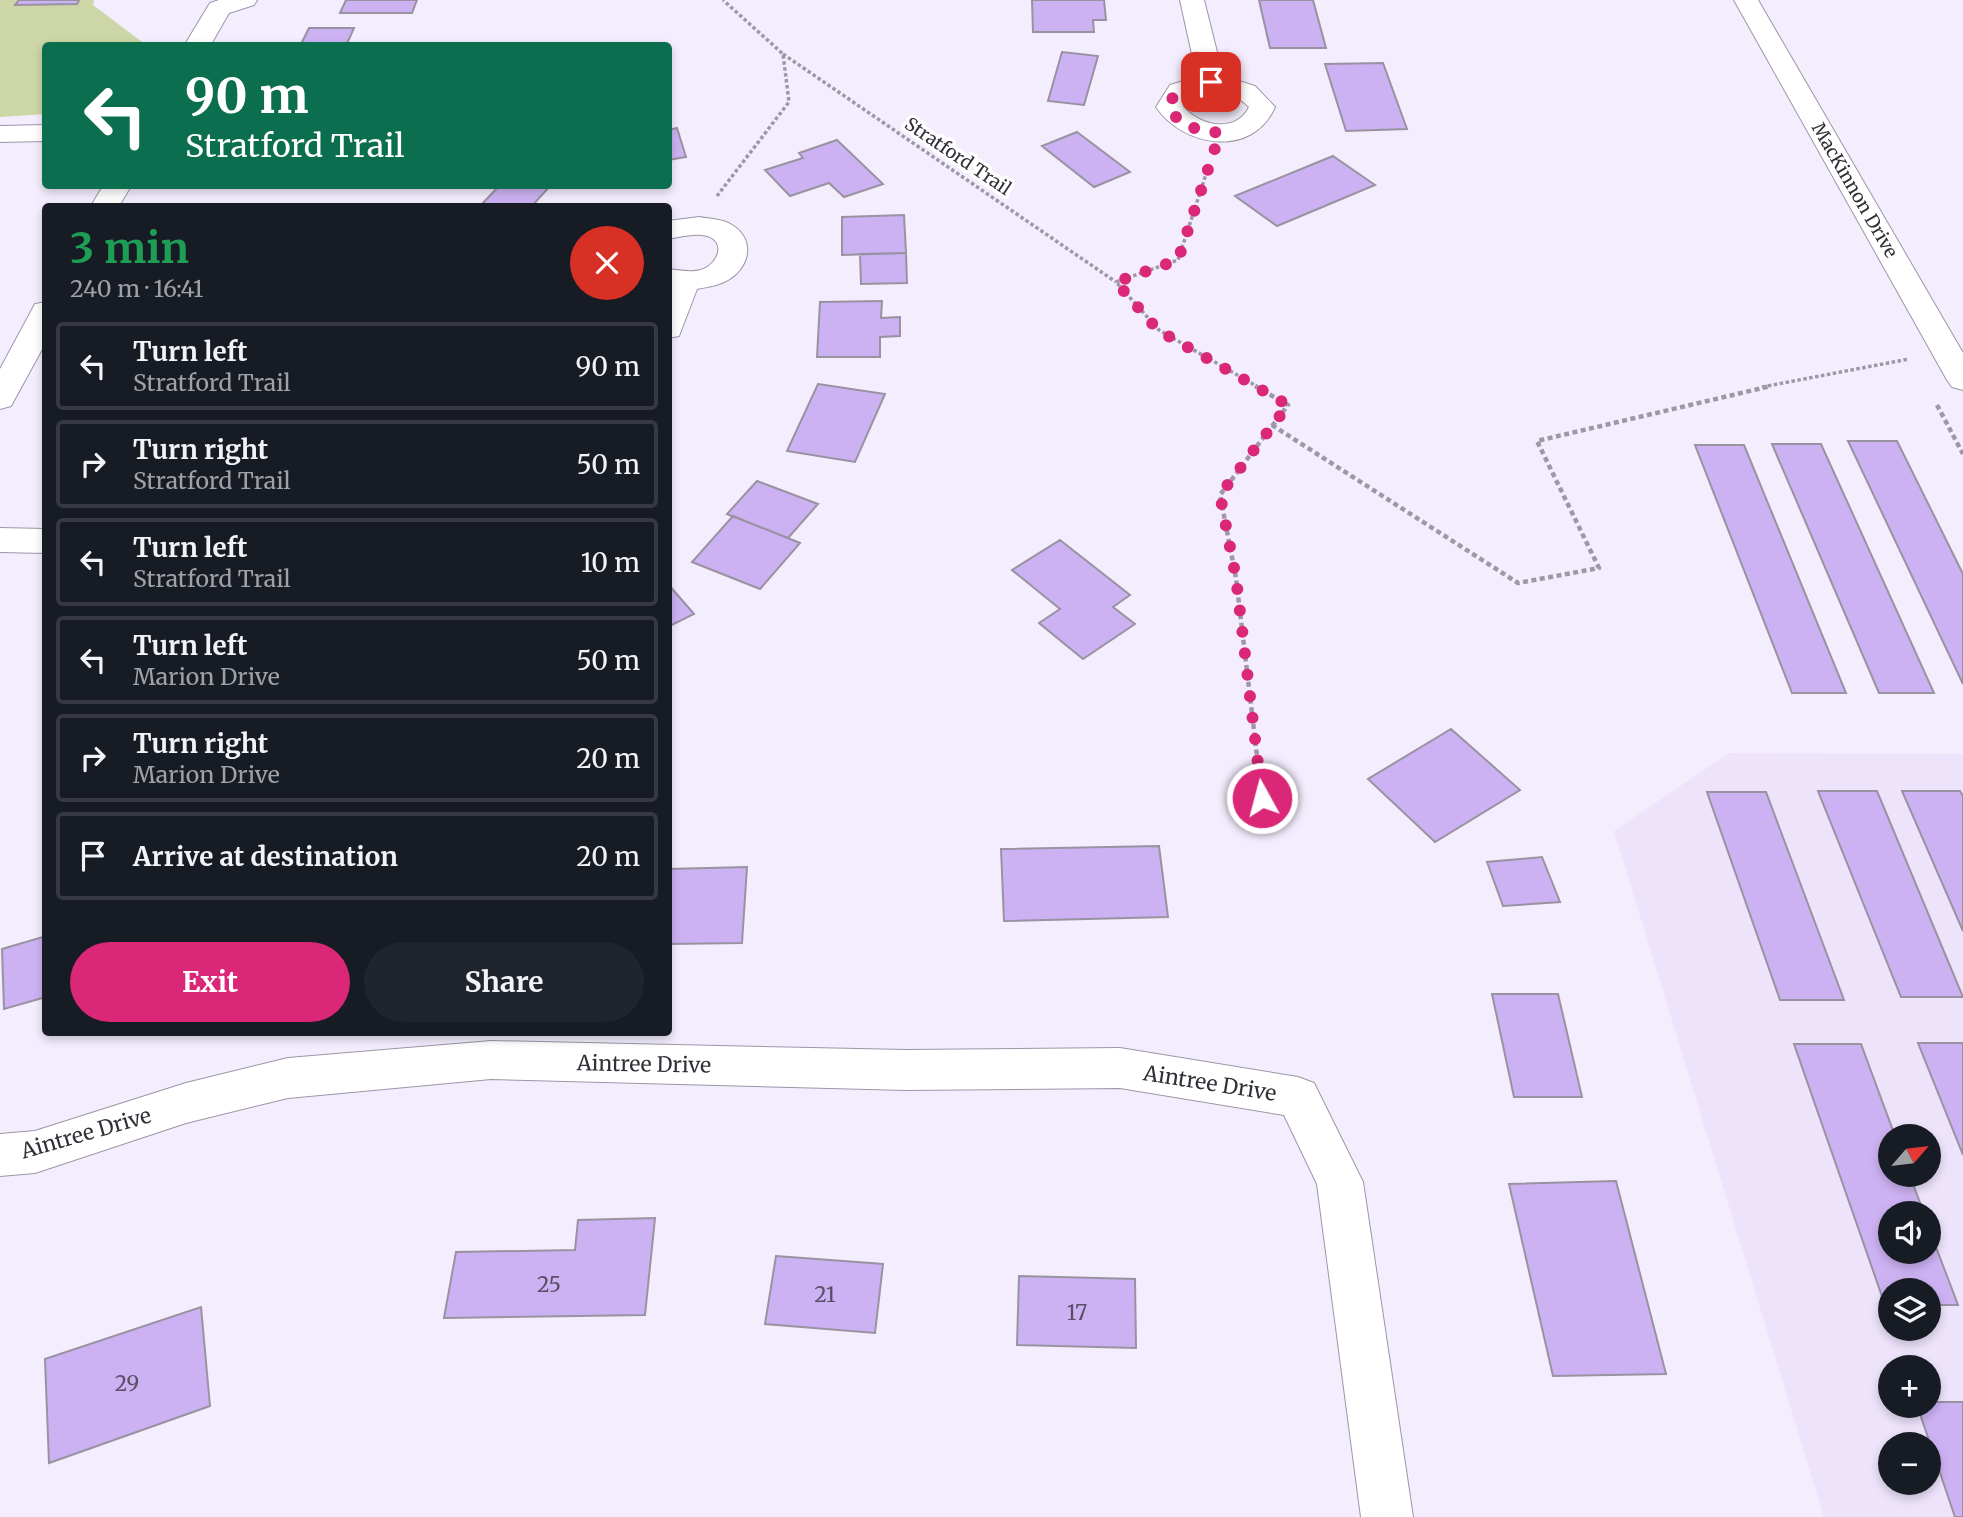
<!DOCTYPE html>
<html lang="en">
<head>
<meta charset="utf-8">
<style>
  body { margin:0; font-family:Merriweather,serif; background:#20242c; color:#f1f3f6; height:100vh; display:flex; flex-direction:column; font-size:26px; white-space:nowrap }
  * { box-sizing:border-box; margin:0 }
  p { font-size:23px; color:#9ea1a6 }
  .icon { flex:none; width:38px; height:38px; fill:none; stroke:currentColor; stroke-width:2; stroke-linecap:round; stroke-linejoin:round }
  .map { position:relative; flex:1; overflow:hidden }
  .details { position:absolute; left:42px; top:203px; width:630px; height:833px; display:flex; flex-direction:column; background:#171b24; border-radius:7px; box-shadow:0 4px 10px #0003 }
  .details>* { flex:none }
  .guide { position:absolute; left:42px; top:42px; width:630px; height:147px; border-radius:7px; box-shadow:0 4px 10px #0003; background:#0b6e4f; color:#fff; overflow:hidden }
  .needle { width:46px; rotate:62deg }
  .fabs { position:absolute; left:1878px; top:1124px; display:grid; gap:14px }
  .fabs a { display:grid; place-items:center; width:63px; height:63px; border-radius:50%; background:#171b24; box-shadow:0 4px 10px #0003; font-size:35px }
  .pin { position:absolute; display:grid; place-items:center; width:60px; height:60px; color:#fff; margin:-30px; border-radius:14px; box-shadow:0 4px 10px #0006 }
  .me { position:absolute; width:77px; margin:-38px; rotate:353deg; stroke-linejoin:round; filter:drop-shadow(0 0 5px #0008) }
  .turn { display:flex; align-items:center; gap:24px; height:147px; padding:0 28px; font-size:32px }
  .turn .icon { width:91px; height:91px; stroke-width:2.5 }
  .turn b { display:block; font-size:49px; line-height:60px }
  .round { display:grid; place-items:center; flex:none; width:74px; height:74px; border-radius:37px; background:#20242c }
  .head { display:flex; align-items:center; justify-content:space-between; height:119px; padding:0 28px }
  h1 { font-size:42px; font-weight:700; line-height:52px; color:#1e9e55 }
  .cta { display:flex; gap:14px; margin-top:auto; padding:14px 28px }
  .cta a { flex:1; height:80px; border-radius:42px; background:#db2777; color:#fff; font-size:28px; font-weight:700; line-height:80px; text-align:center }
  .cta a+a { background:#20242c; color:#f1f3f6 }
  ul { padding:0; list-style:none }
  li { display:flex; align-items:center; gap:21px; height:88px; margin:0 14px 10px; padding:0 14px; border:4px solid #363941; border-radius:7px }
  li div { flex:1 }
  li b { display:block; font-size:26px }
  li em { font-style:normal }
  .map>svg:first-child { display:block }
</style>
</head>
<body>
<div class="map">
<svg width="1963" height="1517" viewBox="0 0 1963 1517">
  <rect width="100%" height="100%" fill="#f3edfd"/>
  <path fill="#ede4fc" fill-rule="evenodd" d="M1729,753L1963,754V1517H1824L1614,831ZM1890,1136H1928V1174H1890ZM1890,1213H1928V1251H1890ZM1890,1290H1928V1328H1890ZM1890,1367H1928V1405H1890ZM1890,1444H1928V1482H1890Z"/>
  <path fill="#cdd6a6" d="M0,0H94L93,5L146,45L46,46L45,114L0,117Z"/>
  <path fill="#cdb2f3" stroke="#9892a1" stroke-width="2" d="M19,0H79L77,4L15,5Z
    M346,0H417L412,13H340Z
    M1032,0H1104L1106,20H1093L1094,32H1033Z
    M1259,0H1313L1326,48H1270Z
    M309,28H354L346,46H300Z
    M1062,52L1098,56L1084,105L1048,101Z
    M1383,63L1407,129L1346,131L1325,64Z
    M677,128L686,157L668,160V130Z
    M1077,132L1130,172L1094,187L1042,146Z
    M837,140L883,184L844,197L829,183L790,196L765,170L803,158L799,153Z
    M1333,156L1375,185L1277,226L1235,196Z
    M499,186H550L532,206H480Z
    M904,215L906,253L842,255V217Z
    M906,253L907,283L861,284L860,254Z
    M882,301L881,318L900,317V336L880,337V357H817L820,302Z
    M818,384L885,394L855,462L787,451Z
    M1848,441H1897L1963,574V684Z
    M1772,444H1821L1934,693H1879Z
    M1695,445H1744L1846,693H1792Z
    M757,481L818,504L788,538L727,514Z
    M733,516L800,543L760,589L692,562Z
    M1060,540L1130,595L1113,607L1135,624L1083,659L1039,623L1060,609L1012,570Z
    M668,584L694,614L668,627Z
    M1451,729L1520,790L1435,842L1368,779Z
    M1818,791H1877L1963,997H1901Z
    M1902,791H1960L1963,796V931Z
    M1707,792H1766L1844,1000H1780Z
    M1159,846L1168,917L1004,921L1001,849Z
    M1542,857L1560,902L1503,906L1487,862Z
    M747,867L742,943L668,944V869Z
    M46,936V997L4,1009L2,949Z
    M1492,994H1558L1582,1097H1514Z
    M1918,1043H1963V1155Z
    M1794,1044H1861L1895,1136H1890V1174H1909L1924,1213H1890V1251H1928V1226L1958,1305H1928V1290H1890V1305H1885Z
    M1616,1181L1666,1374L1553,1376L1509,1184Z
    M655,1218L645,1315L444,1318L456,1252L575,1250L578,1220Z
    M776,1256L883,1264L875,1333L765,1324Z
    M1019,1276L1135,1279L1136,1348L1017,1345Z
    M201,1307L210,1406L49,1463L45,1359Z
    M1928,1402H1963V1517H1955L1917,1405H1928Z"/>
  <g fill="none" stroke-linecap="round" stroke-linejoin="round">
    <defs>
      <path id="minor" d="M219,0H257L254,5L229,13L210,46H184L210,3Z
        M1180,0H1204L1223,76L1255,86L1275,107C1253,158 1184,148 1156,107L1170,85L1197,77ZM1211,90C1226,92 1238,96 1249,107C1236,134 1199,126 1183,106L1189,97Z
        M46,125V141L0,142V126Z
        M103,186H131L119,206H91Z
        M699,217C709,219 723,219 732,225C757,240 749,271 724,282C716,286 706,287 697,289L679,336L668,338V269C679,270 691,273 701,270C721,263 727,237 701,235C691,234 679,237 668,239V221Z
        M46,302V342L11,406L0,409V369L35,304Z
        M0,528L46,529V553L0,552Z
        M491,1041L906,1050L1120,1048L1298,1077L1314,1083L1363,1182L1413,1517H1361L1317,1184L1284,1115L1120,1088L906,1090L491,1079L288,1098L186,1123L35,1173L0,1176V1134L35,1131L186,1083L288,1058Z"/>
      <path id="tertiary" d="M1734,0H1758L1963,353V390L1952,387L1947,380Z"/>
    </defs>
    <use href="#minor" stroke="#9c96a6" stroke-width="2"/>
    <use href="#tertiary" stroke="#9c96a6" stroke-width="2"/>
    <path stroke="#9d98a4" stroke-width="3.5" stroke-dasharray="3.5 2.5" stroke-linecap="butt" d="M783,54L1116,282
      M1209,165L1178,260L1116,282L1159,330L1258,387
      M717,196L789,102L783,54L723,0
      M1762,387L1909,359"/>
    <path stroke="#9d98a4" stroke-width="4.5" stroke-dasharray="5 3.5" stroke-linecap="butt" d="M1255,386L1288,405L1220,495L1236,578L1262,798
      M1937,405L1963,454
      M1272,425L1518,583L1599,568L1537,441L1771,386"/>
    <use href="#minor" fill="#fff" fill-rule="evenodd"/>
    <use href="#tertiary" fill="#fff" fill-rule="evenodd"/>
  </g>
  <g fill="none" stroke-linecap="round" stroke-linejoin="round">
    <path stroke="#db2777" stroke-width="12" stroke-dasharray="0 21.6" d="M1211,82C1193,85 1173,87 1169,107C1179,127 1198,130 1220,133L1178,260L1116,282L1158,330L1288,405L1220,495L1236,578L1262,798"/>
  </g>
  <g text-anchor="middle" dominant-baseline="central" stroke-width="7" stroke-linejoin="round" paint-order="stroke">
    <g font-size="18" fill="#322f36" stroke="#fff">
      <text transform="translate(958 156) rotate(34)">Stratford Trail</text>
      <text transform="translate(1855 190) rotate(60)">MacKinnon Drive</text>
    </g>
    <g font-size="21" fill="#322f36" stroke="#fff">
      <text transform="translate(644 1064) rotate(1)">Aintree Drive</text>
      <text transform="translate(1210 1083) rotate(9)">Aintree Drive</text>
      <text transform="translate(86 1133) rotate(-16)">Aintree Drive</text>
    </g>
    <g font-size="21" fill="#595065">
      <text x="549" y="1284">25</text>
      <text x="825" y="1294">21</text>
      <text x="1077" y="1312">17</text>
      <text x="127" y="1383">29</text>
    </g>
  </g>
</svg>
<div class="fabs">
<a><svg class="needle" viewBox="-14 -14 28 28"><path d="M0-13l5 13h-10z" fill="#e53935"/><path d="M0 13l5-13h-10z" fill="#9ea1a6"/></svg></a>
<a><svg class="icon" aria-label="sound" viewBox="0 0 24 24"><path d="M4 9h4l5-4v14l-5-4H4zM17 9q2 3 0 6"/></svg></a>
<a><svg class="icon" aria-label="layers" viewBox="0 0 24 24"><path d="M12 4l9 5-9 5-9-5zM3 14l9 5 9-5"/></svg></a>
<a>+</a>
<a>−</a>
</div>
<div class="pin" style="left:1211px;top:82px;background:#d93025"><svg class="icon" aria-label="arrive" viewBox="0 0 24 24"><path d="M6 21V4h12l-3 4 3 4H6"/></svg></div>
<svg class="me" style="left:1262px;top:798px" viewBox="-20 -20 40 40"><circle r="17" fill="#db2777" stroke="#fff" stroke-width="3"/><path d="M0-11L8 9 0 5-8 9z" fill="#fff"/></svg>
<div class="guide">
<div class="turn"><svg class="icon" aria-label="left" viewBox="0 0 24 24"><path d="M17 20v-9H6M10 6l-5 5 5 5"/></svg><div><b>90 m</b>Stratford Trail</div></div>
</div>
<section class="details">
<div class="head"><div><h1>3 min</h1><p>240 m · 16:41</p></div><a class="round" style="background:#d93025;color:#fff"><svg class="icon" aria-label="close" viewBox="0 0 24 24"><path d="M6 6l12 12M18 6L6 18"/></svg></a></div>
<ul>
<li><svg class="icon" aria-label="left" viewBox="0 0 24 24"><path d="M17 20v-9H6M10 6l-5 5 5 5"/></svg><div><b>Turn left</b><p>Stratford Trail</p></div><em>90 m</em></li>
<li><svg class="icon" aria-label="right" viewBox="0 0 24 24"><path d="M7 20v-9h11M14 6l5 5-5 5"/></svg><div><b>Turn right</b><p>Stratford Trail</p></div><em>50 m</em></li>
<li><svg class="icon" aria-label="left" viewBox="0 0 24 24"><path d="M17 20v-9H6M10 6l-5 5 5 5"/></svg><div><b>Turn left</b><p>Stratford Trail</p></div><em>10 m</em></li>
<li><svg class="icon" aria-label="left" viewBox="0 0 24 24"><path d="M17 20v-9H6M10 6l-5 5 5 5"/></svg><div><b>Turn left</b><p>Marion Drive</p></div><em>50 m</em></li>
<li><svg class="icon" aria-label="right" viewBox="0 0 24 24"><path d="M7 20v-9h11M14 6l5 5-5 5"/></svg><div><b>Turn right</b><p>Marion Drive</p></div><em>20 m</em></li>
<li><svg class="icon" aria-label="arrive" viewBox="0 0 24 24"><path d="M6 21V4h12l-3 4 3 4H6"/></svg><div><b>Arrive at destination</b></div><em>20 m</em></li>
</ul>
<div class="cta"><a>Exit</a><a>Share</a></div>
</section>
</div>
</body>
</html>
